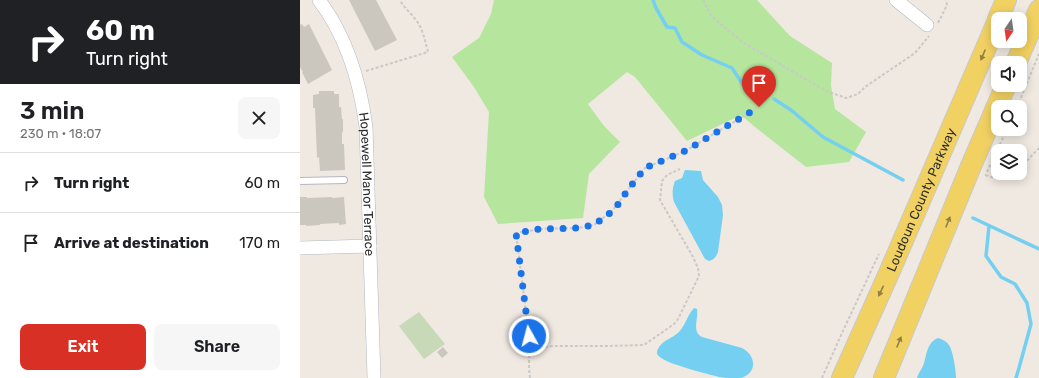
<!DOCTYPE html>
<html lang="en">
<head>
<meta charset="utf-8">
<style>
  body { margin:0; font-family:Rubik,sans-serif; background:#f6f6f6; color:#202124; height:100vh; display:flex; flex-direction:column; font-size:15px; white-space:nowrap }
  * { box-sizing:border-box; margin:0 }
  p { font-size:13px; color:#757577 }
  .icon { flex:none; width:22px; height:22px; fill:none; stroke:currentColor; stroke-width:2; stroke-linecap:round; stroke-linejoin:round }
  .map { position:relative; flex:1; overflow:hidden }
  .drawer { display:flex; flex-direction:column; background:#fff; width:300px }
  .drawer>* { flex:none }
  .guide { background:#202124; color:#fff; overflow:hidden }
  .needle { width:26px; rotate:193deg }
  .tools { position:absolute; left:691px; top:12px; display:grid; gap:8px }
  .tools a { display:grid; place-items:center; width:36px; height:36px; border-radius:8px; background:#fff; box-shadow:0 2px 10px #0003; font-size:20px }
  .pin { position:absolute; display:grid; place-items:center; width:34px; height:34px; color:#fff; margin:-41px -17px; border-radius:50% 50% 50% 0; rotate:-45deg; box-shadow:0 0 4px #0007 }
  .pin .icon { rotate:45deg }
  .me { position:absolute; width:44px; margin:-22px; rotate:353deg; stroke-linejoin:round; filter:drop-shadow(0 0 3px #0008) }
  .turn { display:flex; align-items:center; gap:14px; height:84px; padding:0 20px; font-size:18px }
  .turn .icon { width:52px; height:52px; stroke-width:2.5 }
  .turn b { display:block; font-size:28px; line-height:34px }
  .round { display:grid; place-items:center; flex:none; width:42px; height:42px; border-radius:8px; background:#f6f6f6 }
  .headline { display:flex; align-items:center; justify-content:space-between; height:68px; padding:0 20px }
  h1 { font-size:24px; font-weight:600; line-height:30px }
  .primary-button { display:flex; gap:8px; margin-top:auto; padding:8px 20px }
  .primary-button a { flex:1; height:46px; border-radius:8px; background:#d93025; color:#fff; font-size:16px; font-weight:600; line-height:46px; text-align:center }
  .primary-button a+a { background:#f6f6f6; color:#202124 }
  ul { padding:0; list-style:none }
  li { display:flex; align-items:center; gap:12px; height:60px; padding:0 20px; border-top:1px solid #e0e0e0 }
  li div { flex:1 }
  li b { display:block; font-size:15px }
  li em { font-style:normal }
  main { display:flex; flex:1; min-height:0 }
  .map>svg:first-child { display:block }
</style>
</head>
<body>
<main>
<section class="drawer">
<div class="guide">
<div class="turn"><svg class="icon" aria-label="right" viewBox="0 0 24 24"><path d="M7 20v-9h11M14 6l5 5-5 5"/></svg><div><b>60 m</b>Turn right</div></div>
</div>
<div class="headline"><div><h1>3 min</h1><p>230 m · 18:07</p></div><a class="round"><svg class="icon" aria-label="close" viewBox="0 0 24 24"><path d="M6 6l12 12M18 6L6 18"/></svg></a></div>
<ul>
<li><svg class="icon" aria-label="right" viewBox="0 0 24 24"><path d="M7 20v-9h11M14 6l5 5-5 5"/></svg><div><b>Turn right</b></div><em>60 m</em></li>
<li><svg class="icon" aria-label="arrive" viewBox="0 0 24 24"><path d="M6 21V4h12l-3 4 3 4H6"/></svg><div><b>Arrive at destination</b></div><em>170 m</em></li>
</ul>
<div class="primary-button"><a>Exit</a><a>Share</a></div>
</section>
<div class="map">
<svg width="739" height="378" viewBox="0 0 739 378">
  <rect width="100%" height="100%" fill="#efe9e1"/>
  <path fill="#b6e59e" d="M194,0H457L490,36L532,63L531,85L535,109L566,132L549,162L506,167L455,127L441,115L387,141L335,77L327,72L288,104L304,126L320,142L289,174L283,218L198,224L184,197L189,112L174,87L152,57L179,38L191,14Z"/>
  <path fill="#c8d9b8" d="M119,312L145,344L124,359L99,326Z"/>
  <path fill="#75cff0" d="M385,170L401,171L403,180L418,197L422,205L423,215L418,252C416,257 414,260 409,261L405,259L374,202C372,194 372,189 375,181L382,178Z
    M394,308L397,309C399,318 391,331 402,337L442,348C456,355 458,373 441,378H426L419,377C408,374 367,364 360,357C357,355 356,352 358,349C362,340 373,338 379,332C386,324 388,314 394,308Z
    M638,338C642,339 646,341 649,345C653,351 656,370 656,378H617C618,374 621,370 623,366C627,356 626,343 638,338Z"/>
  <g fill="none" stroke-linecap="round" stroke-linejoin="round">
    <path stroke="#75cff0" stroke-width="3.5" d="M353,0L356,8L367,27L375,28L382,42L402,55L432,68L444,86L457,88L461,91
      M474,99L491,110L523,137L603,180
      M673,218L739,249
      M689,226L686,256L701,277L715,284L727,303L731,324L719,368L716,378"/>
  </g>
  <path fill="#cbc7bf" d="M49,0H76L97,40L75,51Z
    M2,24L4,27L9,24L32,70L8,84L2,72H3L0,67V25Z
    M19,91H34V94H39V107H41L42,119H43V132H42V144H44L45,170L20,171L19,157L17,158L15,108H13V95L19,94Z
    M0,197H7V198L32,197V198L44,197L46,224L39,225V223L20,224V225L6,226V225H0Z
    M143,347L148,353L142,358L137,352Z"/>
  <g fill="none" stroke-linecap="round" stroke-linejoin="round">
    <defs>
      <path id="service" d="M0,181L44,180"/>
      <g id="minor">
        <path id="s1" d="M19,0C47,37 60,81 66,127L74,378"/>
        <path d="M596,0L627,25"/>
        <path d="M0,248L70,246"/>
      </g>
      <g id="primary">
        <path d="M698,19L706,0"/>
        <path d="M716,63L739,10"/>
        <path id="s2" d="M542,378L589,273L698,20"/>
        <path d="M584,378L671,166L706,85"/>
      </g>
    </defs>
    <use href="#service" stroke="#b4b7c1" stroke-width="8"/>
    <use href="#minor" stroke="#b4b7c1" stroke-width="14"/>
    <use href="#primary" stroke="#c9c9c9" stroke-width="22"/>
    <path stroke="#c9c9c9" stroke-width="2" stroke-dasharray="3 2" stroke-linecap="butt" d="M403,0L412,17L444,43L526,91L546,98L558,94L565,87L615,53L629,36
      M638,23L647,5L646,0
      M66,71L128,52C125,41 123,29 116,20C111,13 104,8 100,0
      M717,107L739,54
      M720,168L739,148
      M687,172L707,129
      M685,175C698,179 703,182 715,173
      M230,349L253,346H307L344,345L374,324L378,319L399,276L398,268L393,257L360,200L362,181L367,175L380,169
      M230,378C228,364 230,350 229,336L216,233L240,229L278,228L294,225L313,210L330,187L345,168L385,151L459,107
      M522,378L542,333L579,254"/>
    <use href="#service" stroke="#fff" stroke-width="6"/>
    <use href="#minor" stroke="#fff" stroke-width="13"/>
    <use href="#primary" stroke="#f2d163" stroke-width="20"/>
  </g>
  <defs><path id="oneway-solid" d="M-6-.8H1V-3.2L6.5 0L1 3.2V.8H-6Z"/></defs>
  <g fill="#908048">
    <use href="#oneway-solid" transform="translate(683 55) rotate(113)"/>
    <use href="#oneway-solid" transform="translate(648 222) rotate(-68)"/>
    <use href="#oneway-solid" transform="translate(581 291) rotate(115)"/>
    <use href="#oneway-solid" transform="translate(599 342) rotate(-68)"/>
  </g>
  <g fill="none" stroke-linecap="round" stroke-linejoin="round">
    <path stroke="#1a73e8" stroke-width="7" stroke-dasharray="0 12.6" d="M229,336L216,233L240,229L278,228L294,225L314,210L330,187L345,168L385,151L459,107"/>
  </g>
  <g text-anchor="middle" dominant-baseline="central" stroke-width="4" stroke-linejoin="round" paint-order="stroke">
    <g font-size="13" fill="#2e2e2e" stroke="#fff">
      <text stroke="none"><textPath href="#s1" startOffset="194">Hopewell Manor Terrace</textPath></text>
      <text stroke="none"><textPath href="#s2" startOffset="195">Loudoun County Parkway</textPath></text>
    </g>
  </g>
</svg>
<div class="tools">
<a><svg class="needle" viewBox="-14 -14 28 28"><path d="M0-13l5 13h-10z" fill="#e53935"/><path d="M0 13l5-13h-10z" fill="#757577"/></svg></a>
<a><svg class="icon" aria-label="sound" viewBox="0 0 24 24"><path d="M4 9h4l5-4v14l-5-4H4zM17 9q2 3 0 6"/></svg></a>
<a><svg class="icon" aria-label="search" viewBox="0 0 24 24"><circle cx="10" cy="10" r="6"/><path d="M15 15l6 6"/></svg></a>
<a><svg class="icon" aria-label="layers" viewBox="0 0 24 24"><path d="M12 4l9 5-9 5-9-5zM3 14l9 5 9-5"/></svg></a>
</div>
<div class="pin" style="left:459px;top:107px;background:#d93025"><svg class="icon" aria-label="arrive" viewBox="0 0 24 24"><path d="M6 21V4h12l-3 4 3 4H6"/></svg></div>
<svg class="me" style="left:229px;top:336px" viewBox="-20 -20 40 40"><circle r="17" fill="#1a73e8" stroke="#fff" stroke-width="3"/><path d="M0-11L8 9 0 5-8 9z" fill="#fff"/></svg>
</div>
</main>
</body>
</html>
